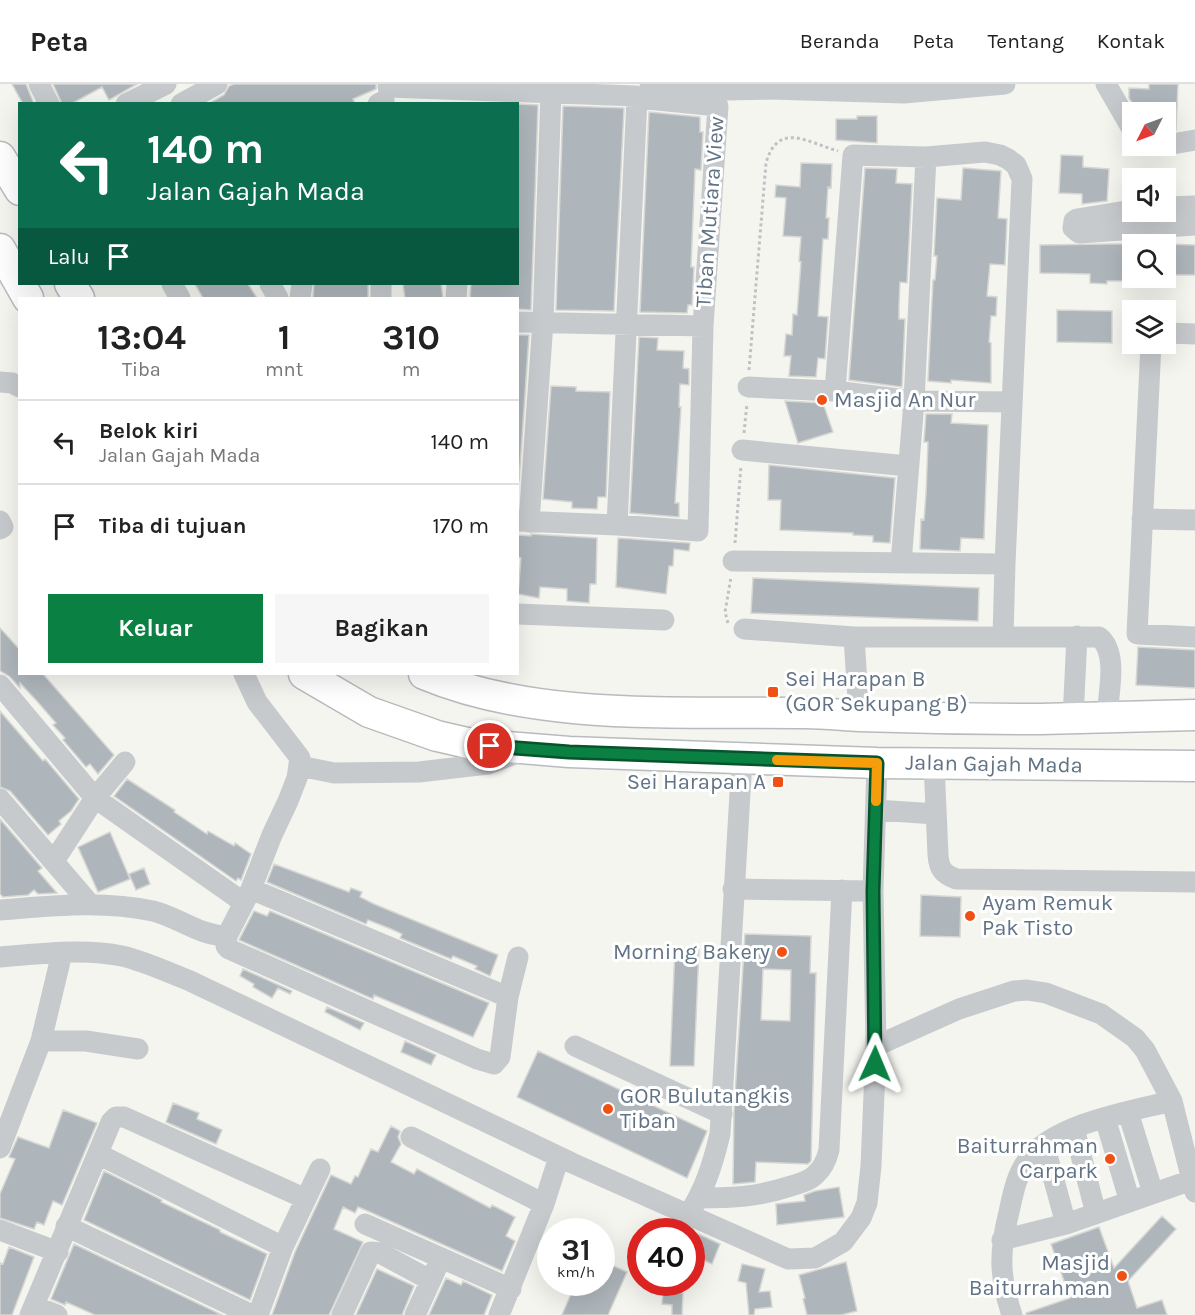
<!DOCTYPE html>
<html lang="id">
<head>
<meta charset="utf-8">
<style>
  body { margin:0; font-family:Karla,sans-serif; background:#f6f6f6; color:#222; height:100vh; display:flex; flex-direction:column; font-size:22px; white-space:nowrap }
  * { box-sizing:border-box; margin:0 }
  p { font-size:20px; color:#767676 }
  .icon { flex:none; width:33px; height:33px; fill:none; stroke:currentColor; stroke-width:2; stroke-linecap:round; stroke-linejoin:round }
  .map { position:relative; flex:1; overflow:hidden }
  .sheet { position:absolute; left:18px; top:213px; width:501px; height:378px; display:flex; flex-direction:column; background:#fff; border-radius:0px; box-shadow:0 6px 24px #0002 }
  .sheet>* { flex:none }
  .banner { position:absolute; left:18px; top:18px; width:501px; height:183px; border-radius:0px; box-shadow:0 6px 24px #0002; background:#0b6e4f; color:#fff; overflow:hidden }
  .needle { width:39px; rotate:228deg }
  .buttons { position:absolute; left:1122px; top:18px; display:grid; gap:12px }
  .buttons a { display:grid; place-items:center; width:54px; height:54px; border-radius:0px; background:#fff; box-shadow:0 6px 24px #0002; font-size:30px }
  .speed { position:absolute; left:537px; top:1134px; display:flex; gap:12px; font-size:30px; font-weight:700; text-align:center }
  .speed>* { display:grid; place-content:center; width:78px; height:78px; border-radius:50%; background:#fff; box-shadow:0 6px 24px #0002; line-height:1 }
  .speed small { font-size:15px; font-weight:400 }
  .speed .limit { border:9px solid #d22; background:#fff; color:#111 }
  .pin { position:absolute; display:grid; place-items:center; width:51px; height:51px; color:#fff; margin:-26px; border:3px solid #fff; border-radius:50%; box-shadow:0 2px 6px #0007 }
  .me { position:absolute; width:66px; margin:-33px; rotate:1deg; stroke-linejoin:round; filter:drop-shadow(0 0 4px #0008) }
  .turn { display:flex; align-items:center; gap:21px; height:126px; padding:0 30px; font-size:27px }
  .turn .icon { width:78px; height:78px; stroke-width:2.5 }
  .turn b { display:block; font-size:42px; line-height:51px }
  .then { display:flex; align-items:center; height:57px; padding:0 30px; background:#0003; gap:12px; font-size:22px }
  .eta { display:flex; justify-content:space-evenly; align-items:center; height:102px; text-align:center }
  .eta b { font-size:36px; font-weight:700; line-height:42px }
  .button { display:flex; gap:12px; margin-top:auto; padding:12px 30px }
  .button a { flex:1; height:69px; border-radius:0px; background:#0b8043; color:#fff; font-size:24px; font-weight:700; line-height:69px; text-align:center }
  .button a+a { background:#f6f6f6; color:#222 }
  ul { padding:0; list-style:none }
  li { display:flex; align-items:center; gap:18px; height:84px; padding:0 30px; border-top:2px solid #e0e0e0 }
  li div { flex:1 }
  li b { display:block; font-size:22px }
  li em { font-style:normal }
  header { display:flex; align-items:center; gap:36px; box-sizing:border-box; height:84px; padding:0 30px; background:#fff; border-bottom:2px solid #e0e0e0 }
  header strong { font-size:28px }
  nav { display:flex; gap:33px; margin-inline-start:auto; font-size:21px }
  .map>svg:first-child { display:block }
</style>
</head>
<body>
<header>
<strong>Peta</strong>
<nav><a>Beranda</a><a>Peta</a><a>Tentang</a><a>Kontak</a></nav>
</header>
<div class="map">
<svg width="1195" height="1231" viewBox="0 0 1195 1231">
  <rect width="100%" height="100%" fill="#f5f5f0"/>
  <path fill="#aeb6bb" stroke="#d6d6d3" stroke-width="1.5" fill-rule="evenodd" d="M12,0H26L34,20H23Z
    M53,0H137L109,16L102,3L71,20H62Z
    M234,0H376V5L353,15L355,20H208L224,11L229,2Z
    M1149,0H1178L1176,46L1166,48V28L1137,27L1129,14V4L1149,5Z
    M518,20L538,21L531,226L518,225V214H470L471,200H518Z
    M563,22L624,24L614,227L556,226Z
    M649,28L700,33V48H703L701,86L695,85L691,183H694L692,221H688L687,229L640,228Z
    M857,32H877V59L836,56V35H857Z
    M1061,71L1083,72V83L1109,85L1107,117L1082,120V110L1059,109Z
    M801,79L832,80L831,104L828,103L826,134H829L828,155H823L818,232L828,233L825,275L818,274L816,293L789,292L791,272H784L786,250L792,251L793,230L797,231L801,178L799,177L801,153L783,152L786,114L775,113L776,101L800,103Z
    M865,84L897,85L896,99L912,100L907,199L900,198L899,222V235H905L902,303L849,296Z
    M963,84L1001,87L998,134L1007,135L1005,181L990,180L987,212L997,213L996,232H991L989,258L991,259V299L951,296V299L928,297L933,196H935L937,172H934L937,114L961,116Z
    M1109,160H1132V194H1129V197H1107V200L1090,199V190L1040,189V161Z
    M1166,160L1195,161V191H1166Z
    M195,200H248L257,214H203Z
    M314,200H368V214H313Z
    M403,200H441L443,214H405Z
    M1057,226L1112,227V259L1057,258Z
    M518,251H529L519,396L518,395Z
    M639,253L658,254L657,266L684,267L683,284L689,285V301L680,300L679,323H681L675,419H679V433L630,429Z
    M551,302L576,303V307L610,308L606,413H598L597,425L572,424V418L543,415Z
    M785,317L823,319L833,348L798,359Z
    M926,330H952L951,339L988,341L984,455L961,454L960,467L920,465L921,435L924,436L926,410L928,358H924Z
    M769,381L895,394L890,459L873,458V452L853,451V449L780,446L781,416H768Z
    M531,450L597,454L596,500H590L589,519L567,517V505L540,503L539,514L518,510L521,474L518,473V451L531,452Z
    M618,454L690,459L689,467L674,465L673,482H669L666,510L616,503Z
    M753,494L979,504L978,537L751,529Z
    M0,544L20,566V590H43L114,671L98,690L90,680L86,683L63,656L65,654L53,641L56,639L35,615L20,599V604L9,592L0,587Z
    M1138,563L1195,566V604L1136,601Z
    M0,627L43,677L45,675L79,715L71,727L59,737L61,740L48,751L10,707L0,703Z
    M127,695L175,726L174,728L207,750L208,747L234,762L235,759L251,770L241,796L238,794L236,797L114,712Z
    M0,735L42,784L38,787L57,809L38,810L34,806L28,811L3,813L0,810Z
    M110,748L130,795L98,808L78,763Z
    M274,780L349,808L351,804L362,808L360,813L374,820L498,871L490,892L475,885L477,882L453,872L451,875L400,854L402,850L391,845L368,836L366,840L267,798Z
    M144,784L150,800L136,806L129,790Z
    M921,811L961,813L960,853L920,852Z
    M254,827L267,832L270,827L489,919L473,953L374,911L373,915L239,856Z
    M745,850L811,852L810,889H816L811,1077L808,1080L756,1078L755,1098L733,1100L734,1027ZM763,885L791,886L790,937L761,936Z
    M675,863L699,865L694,982H670Z
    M243,885L292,907L290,910L278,904L272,914L253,903L254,900L240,892Z
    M327,923L364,939L360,946L325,928Z
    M405,957L436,971L431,981L401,968Z
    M538,967L707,1047L687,1094L517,1013Z
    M173,1019L199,1029L197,1035L222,1046L216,1060L166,1038Z
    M63,1026L97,1039L62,1121L53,1117L44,1141L37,1138L34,1145L0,1134V1110L15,1075L9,1073L18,1053L49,1064Z
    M391,1042L400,1047L398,1053L401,1060L391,1078L414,1090L417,1085L490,1124L492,1121L515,1133L506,1152L515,1157L502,1187L370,1128L358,1123L355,1129L343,1123L334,1145L363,1158L329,1231H272L295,1168L331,1091L351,1100L355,1092L358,1093L371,1065L378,1068Z
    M104,1087L162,1116L161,1118L220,1146V1148L267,1170L250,1216L84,1136Z
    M839,1103L844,1133L777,1141L776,1120L805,1117L804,1111L815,1107Z
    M1162,1132L1176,1145L1128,1197L1137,1224L1162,1216L1167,1231H1026V1229L1070,1214L1051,1160L1099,1143L1114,1184Z
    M692,1147L720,1160L712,1180L692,1171Z
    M74,1160L222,1231H95L66,1218L65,1221L51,1215Z
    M9,1163L34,1173L12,1231H0V1179L3,1180Z
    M602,1177L627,1188L608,1231H562L576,1198H602Z
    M846,1178L857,1227L841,1231H807L803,1215L805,1214L799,1191Z
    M742,1180L765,1185L759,1208L770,1207L772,1223L755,1225L754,1231H749L746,1199L738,1197Z
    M377,1185L414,1202L402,1231H356Z
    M446,1194L461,1201L463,1197L492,1211L484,1231H429Z
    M663,1208L683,1209L682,1231H672V1221L662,1220Z"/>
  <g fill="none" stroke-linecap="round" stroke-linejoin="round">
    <defs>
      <path id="highway" d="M0,73L20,106
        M0,165L28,214
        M70,200L79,214
        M304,590L369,628L437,652L472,660L569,668L877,679L1195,682
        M424,590C538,638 682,627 805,629C823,629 841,631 859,632C920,634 980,635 1041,635C1092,634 1144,632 1195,631"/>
    </defs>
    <use href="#highway" stroke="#b8bbbe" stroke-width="33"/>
    <path stroke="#c0c1c3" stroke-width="3" stroke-dasharray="3 3" stroke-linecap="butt" d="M749,286L766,79C778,37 807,58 838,67
      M744,349L747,319
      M735,459L741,382
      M728,539L725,528L731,493"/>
    <path stroke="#c7cacd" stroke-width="21" d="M39,0L49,20
      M650,0L727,6L770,5L904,9L1005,0
      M1106,0L1132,45
      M388,3L636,12L637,14L617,441
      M126,20L166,0
      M181,20L217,0
      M378,20L384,17
      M1166,61L1195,56
      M1166,123L1195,122
      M1132,126L1077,135L1074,137L1073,144L1079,149L1195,141
      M172,200L180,214
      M270,200L278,214
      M300,214L302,200
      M381,214V200
      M456,214L457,200
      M518,238L703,242
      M1166,249L1195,250
      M1151,260L1137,550L1195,553
      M0,298L12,299L20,303
      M748,303L835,307L914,317L1012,318
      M835,307L853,71L926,73L985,68L1000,71L1008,75L1016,81L1022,95L1005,480L1003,553
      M742,366L908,382
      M1142,435L1195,436
      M0,437L3,443L0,445
      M518,437L617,441L698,447L703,242L718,22L637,14
      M529,438L543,238L551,8
      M733,477L1005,480
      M901,479L914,317L926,73
      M518,530L664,536
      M744,545L854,553H1099C1119,569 1108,610 1107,633
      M854,553L859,632
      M244,590L257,618L300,674L297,694L288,717L272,751L251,805L227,852L226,862L229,865L477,975L494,980L500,973L508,913L518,873
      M0,601L95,714L243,818
      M1073,634L1077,552
      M934,679L938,771C939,785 943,790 956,795L1195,798
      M300,682L334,689L419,688L488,680L520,668
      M0,715L90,820
      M876,726L936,730
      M54,777L95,714L125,678
      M251,805L508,913
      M733,805L873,807
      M0,826C51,822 102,816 153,827C178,833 200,852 227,852
      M0,873C40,870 82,864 122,872C144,877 167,888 188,896L572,1079L788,1175L815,1174L843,1158L861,1134L867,1119L871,1082L876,962L873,807L877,679
      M41,957H86L138,965
      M575,962L722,1030
      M876,962L959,925L1014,907L1027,906L1046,909L1101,930L1135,954L1145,966L1172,1017L1195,1108
      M1128,1028L1153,1109
      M1105,1034L1130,1118
      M1074,1044L1096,1130
      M411,1053L544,1120
      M1044,1060L1066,1140
      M0,1064L41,957L62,869
      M98,1070L283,1163
      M699,1114C734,1114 757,1113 791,1102C800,1099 810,1097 816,1090C823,1084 827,1074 829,1066L842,806
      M688,1131C705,1106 713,1079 720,1050L742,675
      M365,1140L511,1205
      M66,1142L252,1231
      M0,1146L58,1168
      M1002,1156L1066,1140L1192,1096
      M34,1222L57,1231
      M30,1231L111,1038L116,1033H124L306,1115
      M258,1231L283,1163L320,1085
      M342,1231L371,1168L380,1169L430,1196
      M415,1231L436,1185
      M499,1231L544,1120L559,1073
      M1012,1231C999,1192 999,1168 1009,1128C1013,1110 1016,1092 1027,1077C1052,1040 1131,1027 1172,1017"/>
    <use href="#highway" stroke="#fff" stroke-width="30"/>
  </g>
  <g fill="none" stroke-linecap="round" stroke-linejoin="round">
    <defs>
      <path id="route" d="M490,662L569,668L877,679L873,807L875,980"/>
    </defs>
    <use href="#route" stroke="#07532c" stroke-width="15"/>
    <use href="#route" stroke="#0b8043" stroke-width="10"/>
    <path stroke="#f59e0b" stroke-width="10" d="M777,676L877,679L876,717"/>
  </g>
  <g fill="#f15015" stroke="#fff" stroke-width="2">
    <circle cx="822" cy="316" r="6"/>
    <rect x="767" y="602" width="12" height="12" rx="3"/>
    <rect x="772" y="692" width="12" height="12" rx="3"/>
    <circle cx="970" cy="832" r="6"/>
    <circle cx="782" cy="868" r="6"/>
    <circle cx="608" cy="1025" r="6"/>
    <circle cx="1110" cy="1075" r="6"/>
    <circle cx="1122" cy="1192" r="6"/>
  </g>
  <g text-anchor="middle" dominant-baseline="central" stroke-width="6" stroke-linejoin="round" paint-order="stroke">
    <g font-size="22" fill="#617384" stroke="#fff">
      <text transform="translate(710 128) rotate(-86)">Tiban Mutiara View</text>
      <text transform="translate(994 680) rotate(1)">Jalan Gajah Mada</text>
    </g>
    <g font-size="22" fill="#617384" stroke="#fff" text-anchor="start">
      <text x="834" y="316">Masjid An Nur</text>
      <text x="785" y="595">Sei Harapan B<tspan x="785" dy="25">(GOR Sekupang B)</tspan></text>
      <text x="766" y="698" text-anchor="end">Sei Harapan A</text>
      <text x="982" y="819">Ayam Remuk<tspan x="982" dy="25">Pak Tisto</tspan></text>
      <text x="770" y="868" text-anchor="end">Morning Bakery</text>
      <text x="620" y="1012">GOR Bulutangkis<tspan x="620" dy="25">Tiban</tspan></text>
      <text x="1098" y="1062" text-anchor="end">Baiturrahman<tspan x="1098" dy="25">Carpark</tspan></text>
      <text x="1110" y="1179" text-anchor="end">Masjid<tspan x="1110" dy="25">Baiturrahman</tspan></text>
    </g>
  </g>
</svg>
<div class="buttons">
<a><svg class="needle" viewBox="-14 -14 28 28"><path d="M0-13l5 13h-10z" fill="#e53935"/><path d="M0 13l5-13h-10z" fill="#767676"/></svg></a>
<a><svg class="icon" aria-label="sound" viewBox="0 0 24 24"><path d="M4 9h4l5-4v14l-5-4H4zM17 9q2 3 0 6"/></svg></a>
<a><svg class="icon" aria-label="search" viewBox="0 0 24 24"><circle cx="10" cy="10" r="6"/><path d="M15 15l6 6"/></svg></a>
<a><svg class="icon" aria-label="layers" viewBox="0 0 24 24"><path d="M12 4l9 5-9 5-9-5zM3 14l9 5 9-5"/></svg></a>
</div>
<div class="speed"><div>31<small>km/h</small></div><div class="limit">40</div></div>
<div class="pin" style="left:490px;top:662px;background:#d93025"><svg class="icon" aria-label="arrive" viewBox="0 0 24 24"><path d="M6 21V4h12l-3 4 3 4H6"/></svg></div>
<svg class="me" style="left:875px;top:980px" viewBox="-20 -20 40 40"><path d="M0-17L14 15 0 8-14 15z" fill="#0b8043" stroke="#fff" stroke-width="4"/></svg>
<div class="banner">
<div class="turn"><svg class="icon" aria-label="left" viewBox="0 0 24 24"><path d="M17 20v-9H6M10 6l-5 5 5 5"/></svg><div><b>140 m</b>Jalan Gajah Mada</div></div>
<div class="then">Lalu<svg class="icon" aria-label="arrive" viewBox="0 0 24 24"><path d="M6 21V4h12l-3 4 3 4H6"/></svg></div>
</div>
<section class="sheet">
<div class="eta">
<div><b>13:04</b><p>Tiba</p></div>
<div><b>1</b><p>mnt</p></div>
<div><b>310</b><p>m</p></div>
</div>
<ul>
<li><svg class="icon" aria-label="left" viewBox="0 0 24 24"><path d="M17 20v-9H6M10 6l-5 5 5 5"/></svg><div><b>Belok kiri</b><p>Jalan Gajah Mada</p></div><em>140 m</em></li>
<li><svg class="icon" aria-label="arrive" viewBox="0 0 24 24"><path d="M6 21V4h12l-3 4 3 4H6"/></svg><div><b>Tiba di tujuan</b></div><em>170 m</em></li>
</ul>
<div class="button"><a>Keluar</a><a>Bagikan</a></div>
</section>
</div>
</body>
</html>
